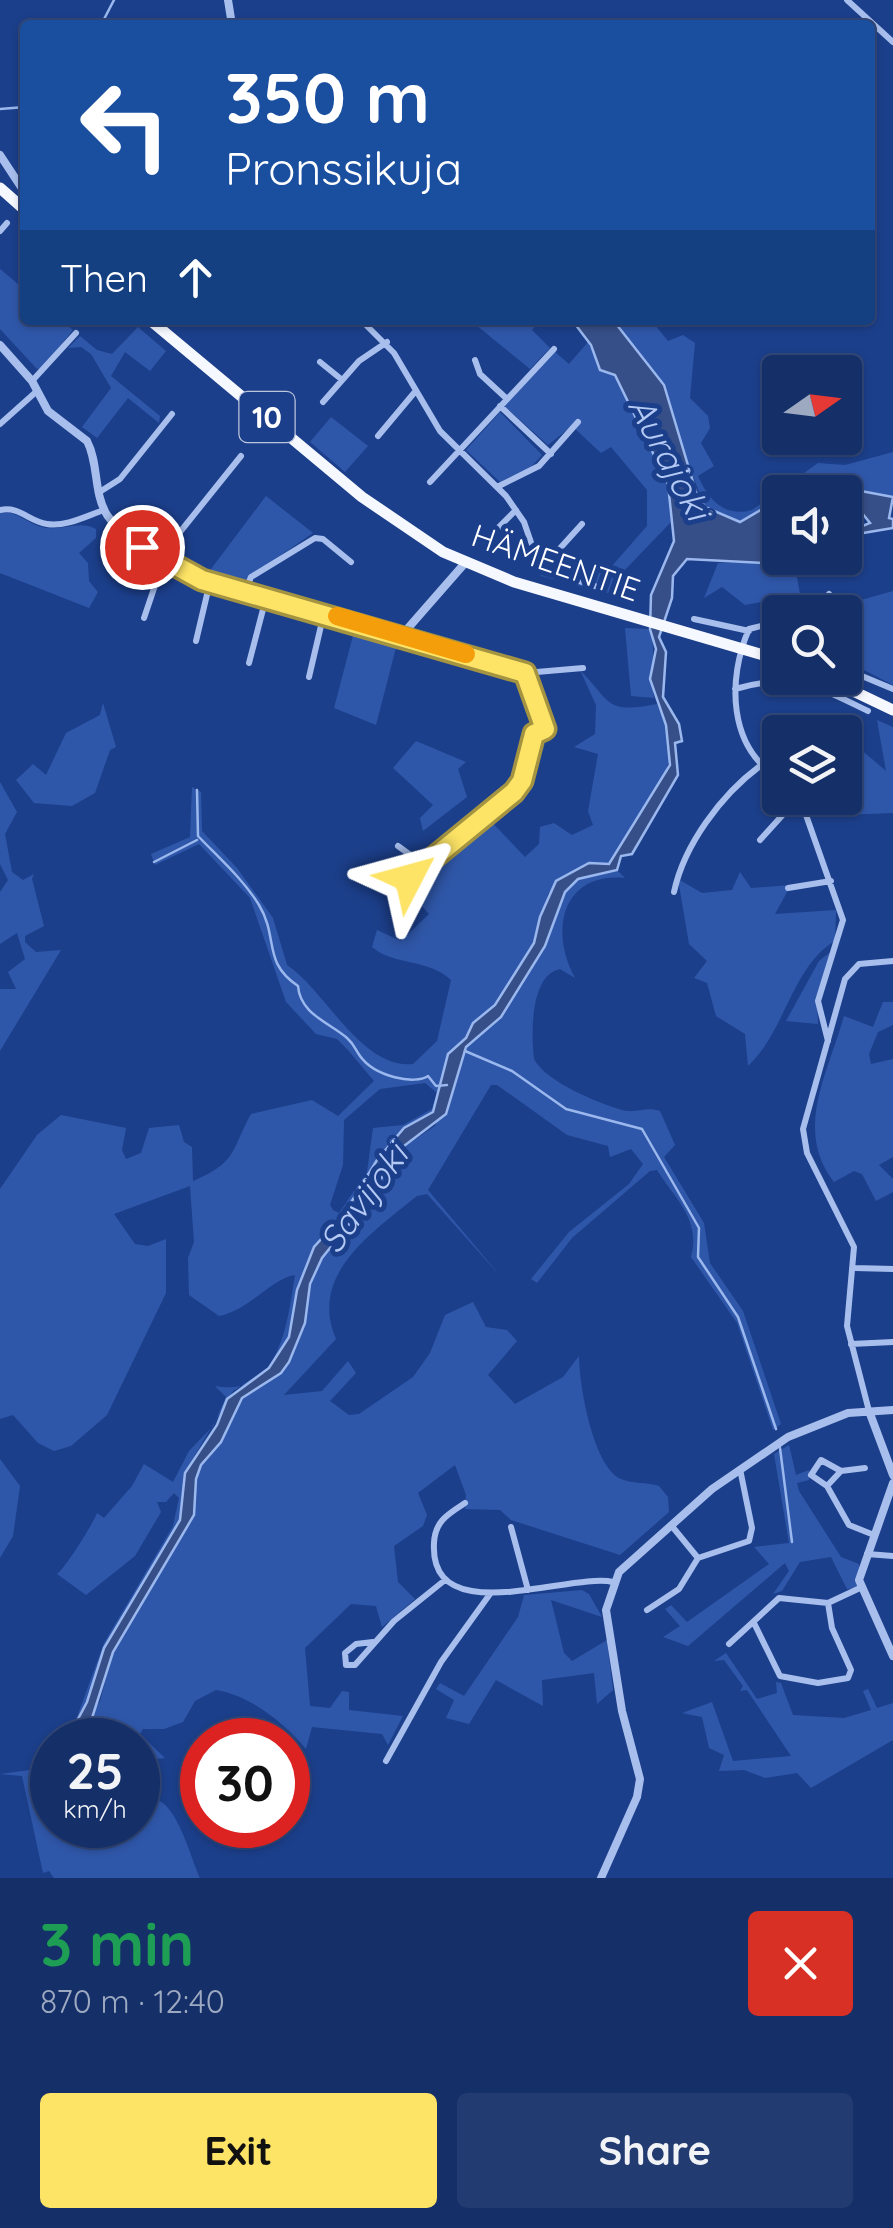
<!DOCTYPE html>
<html lang="en">
<head>
<meta charset="utf-8">
<style>
  body { margin:0; font-family:Quicksand,sans-serif; background:#223b71; color:#f1f3f6; height:100vh; display:flex; flex-direction:column; font-size:38px; white-space:nowrap }
  * { box-sizing:border-box; margin:0 }
  p { font-size:32px; color:#9da9c0 }
  .icon { flex:none; width:55px; height:55px; fill:none; stroke:currentColor; stroke-width:2; stroke-linecap:round; stroke-linejoin:round }
  .map { position:relative; height:1878px; overflow:hidden }
  .details { display:flex; flex-direction:column; background:#152f68; flex:1 }
  .details>* { flex:none }
  .top-card { position:absolute; left:20px; top:20px; width:855px; height:305px; border-radius:10px; box-shadow:0 2px 8px #0004,0 0 0 2px #344a7c; background:#1a4fa0; color:#fff; overflow:hidden }
  .needle { width:65px; rotate:76deg }
  .buttons { position:absolute; left:762px; top:355px; display:grid; gap:20px }
  .buttons a { display:grid; place-items:center; width:100px; height:100px; border-radius:10px; background:#152f68; box-shadow:0 2px 8px #0004,0 0 0 2px #344a7c; font-size:50px }
  .speed { position:absolute; left:30px; top:1718px; display:flex; gap:20px; font-size:50px; font-weight:700; text-align:center }
  .speed>* { display:grid; place-content:center; width:130px; height:130px; border-radius:50%; background:#152f68; box-shadow:0 2px 8px #0004,0 0 0 2px #344a7c; line-height:1 }
  .speed small { font-size:25px; font-weight:400 }
  .speed .limit { border:15px solid #d22; background:#fff; color:#111 }
  .pin { position:absolute; display:grid; place-items:center; width:85px; height:85px; color:#fff; margin:-42px; border:5px solid #fff; border-radius:50%; box-shadow:0 2px 10px #0007 }
  .me { position:absolute; width:110px; margin:-55px; rotate:51deg; stroke-linejoin:round; filter:drop-shadow(0 0 8px #0008) }
  .turn { display:flex; align-items:center; gap:35px; height:210px; padding:0 40px; font-size:45px }
  .turn .icon { width:130px; height:130px; stroke-width:2.5 }
  .turn b { display:block; font-size:70px; line-height:85px }
  .then { display:flex; align-items:center; height:95px; padding:0 40px; background:#0003; gap:20px; font-size:38px }
  .round { display:grid; place-items:center; flex:none; width:105px; height:105px; border-radius:10px; background:#223b71 }
  .summary { display:flex; align-items:center; justify-content:space-between; height:170px; padding:0 40px }
  h1 { font-size:60px; font-weight:700; line-height:75px; color:#1e9e55 }
  .cta { display:flex; gap:20px; margin-top:auto; padding:20px 40px }
  .cta a { flex:1; height:115px; border-radius:10px; background:#fde466; color:#111; font-size:40px; font-weight:700; line-height:115px; text-align:center }
  .cta a+a { background:#223b71; color:#f1f3f6 }
  .map>svg:first-child { display:block }
</style>
</head>
<body>
<div class="map">
<svg width="893" height="1878" viewBox="0 0 893 1878">
  <rect width="100%" height="100%" fill="#1c3f8b"/>
  <path fill="#2f57a9" fill-rule="evenodd" d="M0,269L25,290V320H61L73,330L42,368L37,369L0,329Z
    M470,320H541L532,330L550,348L530,369Z
    M613,320H651L668,341L683,335L695,343L690,398L708,416L710,428L701,443L714,466L698,476C708,499 724,518 752,510L818,463L845,465L893,452V497C849,487 823,492 780,492V506L764,508L740,522L705,507L670,417L664,385Z
    M138,327L166,351L150,371L125,352L111,376L160,416L159,423L128,398L97,438L82,427L111,388L91,354L81,347L68,348L80,336L97,350L112,354Z
    M588,342L600,370L615,375L668,484L671,522L620,575L608,593L541,576L538,566L557,559L572,574L591,565L611,567L647,526V490L611,447L601,453L572,426L548,445L504,406L554,351L569,364Z
    M500,412L542,455L530,468L500,482L466,450Z
    M331,417L368,446L345,472L310,442Z
    M266,496L313,533L245,580L208,573Z
    M0,512C19,511 29,526 47,528C64,530 80,520 96,529V538L79,553L88,563L89,581L98,592L89,608L0,573Z
    M794,561L800,594L792,601L793,612L766,601L745,605L722,587L704,598L718,563Z
    M893,591V685L864,670L854,602Z
    M355,628L398,640L376,725L334,708Z
    M625,628L650,629C657,653 649,673 654,698L631,696Z
    M580,670C612,703 605,714 657,704C680,751 671,770 642,810C629,827 621,846 609,864L588,863L548,894L534,943L495,1005L473,1023L466,1038L448,1054L433,1112L404,1128L377,1160L344,1214L314,1247L297,1290L289,1337L269,1368L233,1391L189,1465L180,1520L104,1648L87,1702L74,1730L62,1740L77,1717L104,1643L173,1526L179,1498L174,1493L166,1502H157L161,1512L135,1556L86,1595L57,1574C64,1570 93,1524 97,1513L104,1518L132,1486L144,1464L173,1482L189,1451L213,1426L226,1397L215,1386C281,1398 288,1318 295,1275C272,1278 250,1310 219,1316L189,1295L188,1258L194,1242L190,1186L114,1214L135,1244L148,1246L166,1239V1293L107,1415L71,1446L54,1451L38,1443L13,1415L0,1419V1189L37,1135L61,1115L126,1128L122,1150L126,1159L141,1153L149,1128L179,1125L184,1142L192,1147L193,1181C238,1162 231,1150 251,1114L312,1100L338,1116L374,1081L348,1050L337,1039L316,1034L286,1002L250,898L199,844L155,865L151,854L190,837L192,787L201,792L202,831L237,868L273,918L287,965C324,989 362,1070 413,1064L437,1041L451,980C428,958 394,966 372,947L377,930L401,941L429,914L396,877L416,878L487,817L525,857L539,844L540,827L554,823L572,835L593,825L588,811L598,754L574,747L595,734L596,705ZM425,1083L437,1093L432,1109L403,1125L373,1128L367,1172L339,1213L333,1210L330,1205L343,1165L344,1120L380,1089Z
    M103,703L116,747L110,750L95,793L72,806L34,803L16,780L33,764L46,775L66,733L100,715Z
    M877,720L893,727V813L842,815L839,798H845V736L886,771Z
    M416,741L466,762L458,769L467,797L423,831L420,818L433,805L393,768Z
    M0,782L17,812L5,834L12,872L23,880L34,874L32,879L44,926L25,936V942L36,952L61,950L0,1051V989H16L8,972L25,959L17,933L0,944V892L8,880L0,864Z
    M617,870L625,878C562,872 549,931 575,978L560,969C530,975 531,1034 534,1059C546,1082 598,1103 622,1110C637,1114 646,1106 660,1111L675,1145L664,1157L704,1223L710,1263L743,1311L781,1424L773,1430L737,1323L691,1257C701,1220 676,1200 657,1170L650,1171L572,1238L537,1283L531,1279L569,1232L629,1184L643,1164L631,1149L610,1157L608,1146L567,1135L497,1085H491L428,1190L502,1278L427,1194L417,1196C373,1232 308,1274 336,1339L284,1395L322,1391L348,1361L356,1373L330,1401L349,1415L359,1414L413,1377L430,1353L445,1315L473,1302L486,1327L507,1330L517,1341L488,1375L515,1404L563,1377L579,1356C579,1384 593,1467 621,1479C632,1484 647,1482 659,1486L668,1497L669,1512L620,1555L511,1520L500,1510L465,1509L466,1495L455,1465L418,1493L427,1515L423,1526L394,1546L398,1582L415,1599L382,1627L376,1606L351,1604L305,1648L310,1706L330,1708L342,1691L349,1692V1710L403,1716L388,1745L382,1734L312,1727L306,1749C284,1723 252,1696 216,1690L195,1701L183,1722L164,1729H143L140,1734L165,1758L156,1759L138,1747V1740L107,1734L101,1740H75L100,1701L113,1652L194,1515L196,1479L201,1465L221,1442L242,1398L281,1373L289,1362L305,1323L310,1284L322,1258L371,1198L396,1152L435,1126L466,1047L501,1017L545,946L565,892L577,879Z
    M740,872L751,888L791,885L775,914L836,910L835,941C792,966 785,1032 748,1066L745,1034L716,1016L707,983L694,978L707,961L689,944L678,879L702,893L732,890Z
    M833,950L817,1001L818,1024L786,1021L819,961Z
    M883,1002H893V1025L878,1032L869,1054L871,1064L893,1059V1157L879,1165L893,1179V1192L876,1201L862,1174L854,1171L834,1182C793,1130 829,1071 844,1016L873,1027Z
    M789,1445L796,1475L809,1470V1480L797,1483L799,1491L841,1557L859,1564L860,1588L847,1589L831,1557L800,1562L782,1591L773,1594L789,1571L785,1563L688,1646L663,1637L680,1626L665,1609L671,1605L687,1622L769,1564L754,1547L789,1543L774,1454Z
    M0,1459L20,1486L13,1536L0,1558Z
    M582,1590L589,1594L602,1617L551,1600L564,1653L572,1661L607,1640L613,1690L597,1704L594,1673L542,1680L543,1706L496,1680L469,1724L446,1718L454,1700L436,1689L440,1683L464,1696L518,1617L524,1595Z
    M726,1653L757,1699L777,1693L776,1682L781,1683L793,1715L844,1718L871,1710L863,1691L868,1689L877,1708L893,1703V1740L811,1788L797,1773L765,1778L744,1770L719,1771L724,1755L709,1748L702,1717L682,1713L712,1702L733,1761L791,1756L747,1690L740,1691L743,1686L724,1660L714,1661Z
    M52,1767V1825H138V1799C143,1800 149,1798 154,1799C177,1802 191,1859 200,1878H54L49,1871L43,1873L22,1776L0,1774Z"/>
  <path fill="#364f88" stroke="#9bb8ee" stroke-width="2.5" d="M572,320H613L664,385L696,492L705,507L740,522L764,508L780,506V558H802L785,564L687,559L673,576L672,598L659,637L666,652L663,697L679,724L682,741L675,743L678,775L632,854L621,856L617,870L578,879L565,892L545,946L501,1017L466,1047L446,1114L396,1152L371,1197L322,1258L310,1284L305,1323L289,1362L281,1373L242,1398L221,1442L201,1465L196,1479L194,1515L113,1652L92,1718L84,1722L75,1740H67L87,1702L104,1648L180,1520L185,1473L217,1425L227,1399L269,1368L289,1337L297,1290L314,1247L344,1214L377,1160L404,1128L433,1112L448,1054L466,1038L473,1023L495,1005L534,943L540,917L556,881L589,863L609,864L670,765L666,725L650,679L656,649L650,629L651,595L674,541L668,484L615,375L600,370L591,345Z
    M845,488L893,497L889,518L893,519V528L857,534L855,529L870,523L858,508L845,527V492H832Z"/>
  <g fill="none" stroke-linecap="round" stroke-linejoin="round">
    <path stroke="#9bb8ee" stroke-width="2.5" d="M101,25L114,0
      M0,109L25,107
      M197,790L198,836C219,858 243,879 259,905C279,938 262,962 298,986C300,1014 330,1023 347,1038C354,1044 355,1049 360,1056C375,1077 415,1085 428,1076L436,1086L447,1085
      M154,862L197,840
      M465,1051L512,1071L566,1109L642,1129L699,1228L698,1257L738,1317L776,1429
      M780,1448L792,1542"/>
    <path stroke="#a8bfed" stroke-width="6" d="M847,0L893,42
      M0,231L7,223
      M361,320L394,353L440,431L506,496L524,522L536,557L542,561L553,556L582,524
      M475,360L480,374L507,399
      M320,362L341,379
      M32,381L76,333
      M323,402L359,361L387,342
      M500,406L551,454
      M0,424L37,391
      M378,436L414,393
      M430,482L554,349
      M497,487L539,466L578,422
      M98,493L120,479L172,414
      M0,510C20,506 28,521 47,524C66,527 86,516 104,510
      M485,541L516,510
      M545,560L563,576L598,587
      M245,591L251,577L315,538L323,539L351,562
      M812,612L829,594
      M144,618L168,547L241,456
      M694,619L749,631
      M780,628L765,625L749,629C727,679 728,749 780,778
      M402,635L525,673L583,668
      M196,641L210,582
      M249,663L266,598
      M845,669L893,689
      M309,677L324,613
      M735,689C795,672 814,685 868,711
      M800,798L843,920L818,1001L828,1041
      M760,840L798,798
      M398,846L420,862L429,861L519,786L530,742L545,729L525,673
      M390,869L409,877L428,862
      M788,888L831,881
      M674,892C684,845 721,795 760,766
      M855,1268L893,1269
      M851,1344L893,1342
      M869,1411L847,1326L854,1247L807,1153L803,1129L845,979L859,964L893,961
      M841,1471L865,1468
      M827,1486L811,1475L821,1460L841,1471L827,1486L849,1525L874,1535
      M465,1503C448,1514 435,1521 434,1543C429,1632 570,1572 613,1582
      M671,1525L698,1558
      M511,1527L528,1590
      M867,1554L893,1556
      M698,1558L749,1541L752,1528L740,1469
      M647,1610L679,1589L698,1558
      M754,1623L780,1676L818,1683L848,1678L851,1670L832,1628L828,1603
      M373,1642L356,1644L345,1653L346,1665H355L394,1621L445,1580
      M729,1644L779,1598L828,1603L860,1588
      M386,1761L441,1662L490,1594"/>
    <path stroke="#a8bfed" stroke-width="8" d="M228,0L232,25
      M0,155L25,193
      M0,345L32,381L48,411L87,441C99,464 93,492 107,515C151,582 324,613 402,635L465,563
      M869,1411L893,1475
      M893,1483L859,1580L893,1656
      M601,1878L637,1797L640,1779L622,1711L606,1610L619,1572L712,1489L788,1437L848,1413L893,1410"/>
    <path stroke="#f6f8ff" stroke-width="11" d="M0,188L25,210
      M150,320L362,497L443,552L514,582L780,660
      M826,678L893,710"/>
  </g>
  <g fill="none" stroke-linecap="round" stroke-linejoin="round">
    <defs>
      <path id="route" d="M142,547L202,580L525,673L545,729L534,734L522,781L514,792L409,878"/>
    </defs>
    <use href="#route" stroke="#a49442" stroke-width="25"/>
    <use href="#route" stroke="#fde466" stroke-width="18"/>
    <path stroke="#f59e0b" stroke-width="18" d="M337,616L466,654"/>
  </g>
  <g text-anchor="middle" dominant-baseline="central" stroke-width="10" stroke-linejoin="round" paint-order="stroke">
    <rect fill="#1c3f8b" stroke="#bbc5dc" stroke-width="2.5" x="239.5" y="392" width="55" height="50" rx="8"/>
    <g font-size="30" font-weight="bold" fill="#fff">
      <text x="267" y="417">10</text>
    </g>
    <g font-size="32" fill="#fff" stroke="#1c3f8b">
      <text transform="translate(556 562) rotate(19)">HÄMEENTIE</text>
    </g>
    <g font-size="35" font-style="italic" fill="#b4c9f4" stroke="#1c3f8b">
      <text transform="translate(670 458) rotate(62)">Aurajoki</text>
      <text transform="translate(363 1198) rotate(-54)">Savijoki</text>
    </g>
  </g>
</svg>
<div class="buttons">
<a><svg class="needle" viewBox="-14 -14 28 28"><path d="M0-13l5 13h-10z" fill="#e53935"/><path d="M0 13l5-13h-10z" fill="#9da9c0"/></svg></a>
<a><svg class="icon" aria-label="sound" viewBox="0 0 24 24"><path d="M4 9h4l5-4v14l-5-4H4zM17 9q2 3 0 6"/></svg></a>
<a><svg class="icon" aria-label="search" viewBox="0 0 24 24"><circle cx="10" cy="10" r="6"/><path d="M15 15l6 6"/></svg></a>
<a><svg class="icon" aria-label="layers" viewBox="0 0 24 24"><path d="M12 4l9 5-9 5-9-5zM3 14l9 5 9-5"/></svg></a>
</div>
<div class="speed"><div>25<small>km/h</small></div><div class="limit">30</div></div>
<div class="pin" style="left:142px;top:547px;background:#d93025"><svg class="icon" aria-label="arrive" viewBox="0 0 24 24"><path d="M6 21V4h12l-3 4 3 4H6"/></svg></div>
<svg class="me" style="left:409px;top:878px" viewBox="-20 -20 40 40"><path d="M0-17L14 15 0 8-14 15z" fill="#fde466" stroke="#fff" stroke-width="4"/></svg>
<div class="top-card">
<div class="turn"><svg class="icon" aria-label="left" viewBox="0 0 24 24"><path d="M17 20v-9H6M10 6l-5 5 5 5"/></svg><div><b>350 m</b>Pronssikuja</div></div>
<div class="then">Then<svg class="icon" aria-label="ahead" viewBox="0 0 24 24"><path d="M12 20V5M6 11l6-6 6 6"/></svg></div>
</div>
</div>
<section class="details">
<div class="summary"><div><h1>3 min</h1><p>870 m · 12:40</p></div><a class="round" style="background:#d93025;color:#fff"><svg class="icon" aria-label="close" viewBox="0 0 24 24"><path d="M6 6l12 12M18 6L6 18"/></svg></a></div>
<div class="cta"><a>Exit</a><a>Share</a></div>
</section>
</body>
</html>
